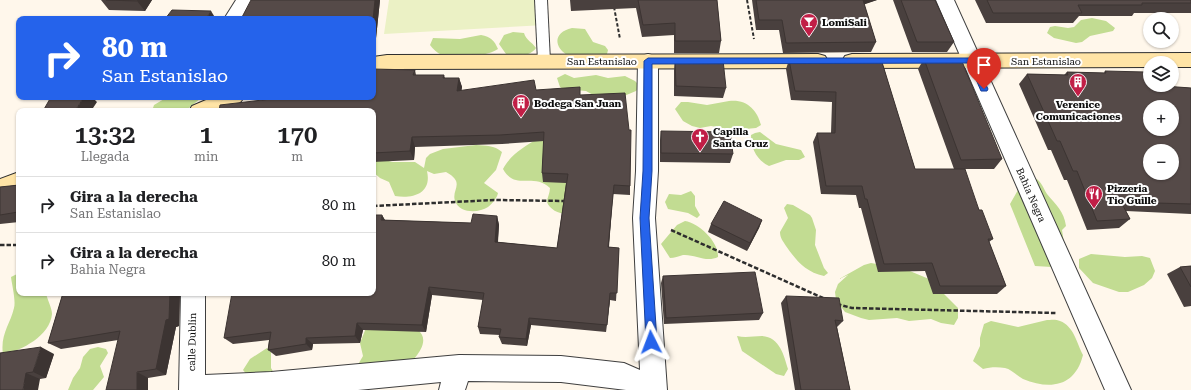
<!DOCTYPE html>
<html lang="es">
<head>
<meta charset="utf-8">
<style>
  body { margin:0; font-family:"Roboto Serif",serif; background:#f2f2f2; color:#202124; height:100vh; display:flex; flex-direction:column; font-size:15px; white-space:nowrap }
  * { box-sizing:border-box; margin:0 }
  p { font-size:13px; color:#757577 }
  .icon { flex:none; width:22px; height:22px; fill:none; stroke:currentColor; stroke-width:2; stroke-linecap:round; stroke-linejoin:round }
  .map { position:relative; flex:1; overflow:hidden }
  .side { position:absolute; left:16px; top:108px; width:360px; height:188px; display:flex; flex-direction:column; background:#fff; border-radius:8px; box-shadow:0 1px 3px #0004 }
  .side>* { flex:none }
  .guide { position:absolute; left:16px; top:16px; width:360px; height:84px; border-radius:8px; box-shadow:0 1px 3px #0004; background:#2563eb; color:#fff; overflow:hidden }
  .fabs { position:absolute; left:1143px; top:12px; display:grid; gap:8px }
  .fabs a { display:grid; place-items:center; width:36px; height:36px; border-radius:50%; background:#fff; box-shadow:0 1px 3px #0004; font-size:20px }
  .pin { position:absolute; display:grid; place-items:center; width:34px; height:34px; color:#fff; margin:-41px -17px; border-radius:50% 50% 50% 0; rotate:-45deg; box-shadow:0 0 4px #0007 }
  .pin .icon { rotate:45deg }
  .me { position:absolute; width:44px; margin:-22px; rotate:357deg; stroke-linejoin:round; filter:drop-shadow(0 0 3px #0008) }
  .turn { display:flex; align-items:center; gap:14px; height:84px; padding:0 20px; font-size:18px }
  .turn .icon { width:52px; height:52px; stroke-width:2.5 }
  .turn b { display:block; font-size:28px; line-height:34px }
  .eta { display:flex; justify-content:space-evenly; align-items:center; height:68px; text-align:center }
  .eta b { font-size:24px; font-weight:600; line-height:28px }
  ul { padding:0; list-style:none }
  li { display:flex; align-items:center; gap:12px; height:56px; padding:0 20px; border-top:1px solid #e0e0e0 }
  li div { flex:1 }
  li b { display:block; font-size:15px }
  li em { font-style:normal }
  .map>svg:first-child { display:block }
</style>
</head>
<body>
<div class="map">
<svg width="1191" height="390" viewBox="0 0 1191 390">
  <rect width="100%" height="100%" fill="#fff7eb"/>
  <path fill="#c2dc92" d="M1092,18L1106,21L1115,28L1113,31L1090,36L1082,42L1076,43L1054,38L1047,33L1050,27L1055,26L1068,28L1074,27L1081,20Z
    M572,28L585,29L593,42L605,46L608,50L607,54L604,57L567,55C553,46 554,32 572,28Z
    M513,32L524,33C526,40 532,42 536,48C530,57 515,57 506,54L499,44L504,35Z
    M481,35C491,37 494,40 498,49C487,57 455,58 442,55C437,53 433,49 430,45L433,38L460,39Z
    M565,74L574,78L596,75L608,78L625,76L635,81L640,86L636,91L624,96H595L586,91L563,89L560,87L557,78Z
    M173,97H199L200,99L185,111H152L154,105L164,99Z
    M729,101C747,99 757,110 761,125L756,128L734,130L711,126L700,128L692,126L683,121L675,109L681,102H688L707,105Z
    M760,132L776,144L801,150L805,157L799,160H786L769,166C757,160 751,149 751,135L755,133Z
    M537,139L573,149L566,214C559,214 549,209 547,202C547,198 550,193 550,188C533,172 515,191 503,169C509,156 525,146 537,139Z
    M476,145C486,146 494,145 502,152L496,170L484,183L498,193C497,198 492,204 488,207C479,213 460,214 455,201C451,189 466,183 446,172L434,174L427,171C432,193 414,199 395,196L389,182L380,178L373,172V156L392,162H415L424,168L426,158L430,154L443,149Z
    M1022,176C1026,177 1032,177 1035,178C1042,182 1043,188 1047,194C1056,205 1064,211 1066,226L1062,230L1064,243L1052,267L1035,266L1010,204L1018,190Z
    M691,191L695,196V206L700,215L697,218L688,213L668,209L665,202L669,194L681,195Z
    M787,204L793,205L810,215L812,218L816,230L815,245L824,268L828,273L824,276C805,272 796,260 786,246C783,241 780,238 780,232L788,218L784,208Z
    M685,221C699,223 719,242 718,257C706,263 695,254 683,255C679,256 674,258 670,258L661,244L677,225Z
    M1091,254L1125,257L1142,256L1150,258L1155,271L1152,278L1144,285L1128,292H1119L1093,283L1079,268V259Z
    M871,263L905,269L929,279L958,308V318L954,325L941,323L931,319L909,321L897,318L869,320L861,318L845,312L836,300L835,292L838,284L848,275L839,279L864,265Z
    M19,273V293H46C47,299 52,308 52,314C50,336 22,350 3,355C0,334 10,325 14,308C16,301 12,285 11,277Z
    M1047,320C1050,320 1056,319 1060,321C1074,326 1077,344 1083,355C1075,387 1050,390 1023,379C1017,376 1011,369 1005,368C998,367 990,367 983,369L973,361L980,346V338L984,324L991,321L1018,327Z
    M366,328L417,329C434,342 412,361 402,372C398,376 394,382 389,385C384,389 374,388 368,388L356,368L363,356L360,343Z
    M737,336C746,338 753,336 762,336C780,337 784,356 788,369L784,376L776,374L742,351Z
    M98,347L106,349L108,353L100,366L104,377L93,390H68L73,378L80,368L83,357L90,349Z
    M267,348L271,352V368L284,390L248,376L243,370L250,359Z"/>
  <path fill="#ebf1c5" d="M389,0H544L545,25L384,34Z"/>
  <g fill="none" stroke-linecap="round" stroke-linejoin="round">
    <defs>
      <path id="lane" d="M535,0H547L550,61L548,64L544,65L540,64L538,61Z"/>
      <path id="street" d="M236,0H254L242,19H224Z
        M936,0H954L1131,390H1105Z
        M648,54L655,56L658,61V171L655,218L667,390H626L561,382L468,381L465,390H439L441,382L358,390H179L181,293H205V375L271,372L459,355L561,356L624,363L640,370L633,218L636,171L638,61L641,56Z"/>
      <path id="secondary" d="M1191,53V67H1172V63H1150V67L852,68L845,66L842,61L845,56L852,54Z
        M818,54L825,56L828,61L825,66L818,68L387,69L373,71V57L387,55Z
        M213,97H244C235,114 205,111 189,111L192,106Z
        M19,172V190L0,197V179Z"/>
    </defs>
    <use href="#lane" stroke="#3f3f3f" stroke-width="2"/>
    <use href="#street" stroke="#3f3f3f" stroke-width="2"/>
    <use href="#secondary" stroke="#2e2e2e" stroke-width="2"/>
    <path stroke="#2e2e2e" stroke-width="2" stroke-dasharray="3.5 2" stroke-linecap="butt" d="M747,0L754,39
      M614,7L620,39"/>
    <path stroke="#2e2e2e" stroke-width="2.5" stroke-dasharray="4.5 2" stroke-linecap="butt" d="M373,206L494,200L567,201
      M671,230L823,298
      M0,245H19
      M837,304L852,308L1056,313"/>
    <use href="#lane" fill="#fff" fill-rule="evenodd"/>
    <use href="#street" fill="#fff" fill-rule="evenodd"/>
    <use href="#secondary" fill="#ffe4a6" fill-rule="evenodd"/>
  </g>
  <path fill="#49403e" d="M101,0H152L145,11L109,10Z
    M251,0H380L376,38H373V19Z
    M570,0H717L721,41L719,53H674V35L642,37L636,8L571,11Z
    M752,0H877L864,4L876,42L871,52L783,53L779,30H756Z
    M893,0H935L954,42L947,52H912Z
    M975,0H1191V13H1134L1132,16H1079L1073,23H986Z
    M881,59L915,169H954L918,69L924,59L1002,159L994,169H958L979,210L993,239L989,242L1006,286L997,294H933L925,271L878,272L861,208H859L856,195L821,194L813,142L817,133H831L832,102L791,100L786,69L789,60Z
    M675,60L726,88L723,98L674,96V70Z
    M415,70L416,75H444L445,78H459L462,87L461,91L536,90L580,95L630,186V195L613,194L609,247L619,248L616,301L610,300L606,332L531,325L527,346L502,344L499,337L500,335L480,334L478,327L483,300L432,295L426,332L363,330L360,343L313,344L312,350L276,356L268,350L269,340L233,344L224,338L373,293L382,215L385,220L471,223L497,216L499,225L498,242L557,248L566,183L543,182L542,173L544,141L502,144L415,147L414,160L373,162V97Z
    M1105,71L1150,85L1191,88V214L1126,211L1130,219L1119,228L1087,230L1067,180H1064L1051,150H1048L1019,84L1027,74L1064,75L1067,72L1104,73Z
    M661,131L733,154L730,163L660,162V140Z
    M19,185V222L0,224V187Z
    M762,220L759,228L747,251L708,232L711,224Z
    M1191,266V306L1184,307L1167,274L1180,267Z
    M663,276L763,313L759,320L664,324L661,283Z
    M63,293H180L179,326L176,327L166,375L148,378V390L118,340L61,349L48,343Z
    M786,296L843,321L837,327L850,390H795L781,303Z
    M54,354L46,378L40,379L0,390Z"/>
  <path fill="#3c3432" d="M138,0H152L145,11L137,1Z
    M375,0H380L376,38L373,31V20Z
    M860,0H877L857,7Z
    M211,11L216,19H206Z
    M459,78L462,87L460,101L457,91Z
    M84,97H92L97,102L91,111H75Z
    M412,137L415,147L414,160L410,151Z
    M614,185L613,194L608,255V247Z
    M382,215L387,224L381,220Z
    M497,216L499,225L497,250L495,242Z
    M762,220L759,228L747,251L750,243Z
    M429,287L432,295L426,332L422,325Z
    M170,293H180L179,326L176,327L166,375L156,369Z
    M610,293V300L606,332L607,325Z
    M529,318L531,325L527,346L526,339Z
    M357,323L363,330L360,343L355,336Z
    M306,338L313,344L312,350L306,344Z
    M41,347L54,354L46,378L33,372Z
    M137,372L148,378V390H137Z
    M26,373L40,379L38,390H23Z"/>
  <path fill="#554a48" stroke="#3c3432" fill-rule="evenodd" d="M106,0H138L137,1Z
    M251,0H375L373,20V19H241Z
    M638,0H717L721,41H675V23L643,25Z
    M756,0H863L876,42L786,43L782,20H759Z
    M901,0H935L954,42H917Z
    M987,0H1191V3H1142V5H1078L1082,13H993Z
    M172,10L211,11L206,19H165Z
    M881,59L915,169H965L979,210H982L993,239H988L1006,286H940L932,263L884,264L867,199H865L862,186H826L817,133H835L836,92L795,91L789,60Z
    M924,59H961L1002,159L961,160Z
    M675,60H723L726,88L676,86Z
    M373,69L415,70L413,75H444L443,78H459L457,91L534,80L536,90L580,87V95L625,93L629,130H631L630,186L614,185L608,247L619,248L617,293H610L607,325L529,318L526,339L499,337L501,329L478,327L484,293L429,287L422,325L357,323L355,336L306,338V344L268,350L271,332L224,338L232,293H373V215H382L381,220L471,223L473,214L497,216L495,242L557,248L568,174L542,173L544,132L500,135L412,137L410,151L373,153V111H219L220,105L288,97H373Z
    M1105,71L1145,72L1150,81V85L1191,88V204L1121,202L1130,219L1097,221L1077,171H1073L1060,141H1057L1027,74L1068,75L1067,72L1106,73ZM1150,107H1172V129H1150ZM1150,151H1172V173H1150Z
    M51,97H84L75,111H43Z
    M661,131L730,132L733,154L661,153Z
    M19,185V209L18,212L0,215V187Z
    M724,201L762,220L750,243L711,224Z
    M1191,266V287L1180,267Z
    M755,272L763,313L666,318L663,276Z
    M63,293H170L169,319L166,320L156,369L137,372V390H106L120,331L48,343Z
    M786,296L839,298L843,321L835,320L850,390H801Z
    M41,347L33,372L26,373L23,390H0V353Z"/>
  <path fill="#2563eb" stroke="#184099" d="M648,58H972L975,61L988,89L987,91H981L969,63L652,64V171L649,218L657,342L655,346L651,348L648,346L646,342L640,218L643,171L644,61Z"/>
  <defs>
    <symbol id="bar-pin" viewBox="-11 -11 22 30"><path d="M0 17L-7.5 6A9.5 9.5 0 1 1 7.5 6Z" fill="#c11e46" stroke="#fff"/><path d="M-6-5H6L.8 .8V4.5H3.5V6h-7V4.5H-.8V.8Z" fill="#fff"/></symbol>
    <symbol id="building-pin" viewBox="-11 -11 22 30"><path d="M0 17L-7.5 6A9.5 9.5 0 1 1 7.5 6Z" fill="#c11e46" stroke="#fff"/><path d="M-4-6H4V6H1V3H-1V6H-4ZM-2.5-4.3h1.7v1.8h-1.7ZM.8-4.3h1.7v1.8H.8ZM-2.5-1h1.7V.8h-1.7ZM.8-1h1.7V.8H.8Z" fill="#fff"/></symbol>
    <symbol id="church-pin" viewBox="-11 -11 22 30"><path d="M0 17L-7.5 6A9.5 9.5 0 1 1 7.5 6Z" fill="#c11e46" stroke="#fff"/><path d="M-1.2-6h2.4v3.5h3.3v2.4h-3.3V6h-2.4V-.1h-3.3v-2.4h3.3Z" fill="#fff"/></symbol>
    <symbol id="restaurant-pin" viewBox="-11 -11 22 30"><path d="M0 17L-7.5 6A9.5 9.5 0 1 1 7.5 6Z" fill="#c11e46" stroke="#fff"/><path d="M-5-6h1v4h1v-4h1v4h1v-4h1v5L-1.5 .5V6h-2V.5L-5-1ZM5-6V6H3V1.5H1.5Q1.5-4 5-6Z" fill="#fff"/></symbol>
  </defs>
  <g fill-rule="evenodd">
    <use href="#bar-pin" x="799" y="12" width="20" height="27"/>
    <use href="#building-pin" x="1068" y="72" width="20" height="27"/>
    <use href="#building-pin" x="511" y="93" width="20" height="27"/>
    <use href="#church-pin" x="690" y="127" width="20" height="27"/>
    <use href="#restaurant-pin" x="1084" y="184" width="20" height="27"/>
  </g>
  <g text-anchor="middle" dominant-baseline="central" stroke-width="4" stroke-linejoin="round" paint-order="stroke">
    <g font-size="10" font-weight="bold" fill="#0c0c0c" stroke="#fff" text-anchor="start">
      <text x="822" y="22">LomiSali</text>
      <text x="534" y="103">Bodega San Juan</text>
      <text x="1078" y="104" text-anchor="middle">Verenice<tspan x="1078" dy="12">Comunicaciones</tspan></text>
      <text x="713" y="131">Capilla<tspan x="713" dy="12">Santa Cruz</tspan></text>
      <text x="1107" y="188">Pizzeria<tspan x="1107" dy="12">Tio Guille</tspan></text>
    </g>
    <g font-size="10" fill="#0c0c0c" stroke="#fff">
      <text x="602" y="61">San Estanislao</text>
      <text x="1046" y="61">San Estanislao</text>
      <text transform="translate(1031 195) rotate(66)">Bahia Negra</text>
      <text transform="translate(192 342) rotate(-89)">calle Dublin</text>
    </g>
  </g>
</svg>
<div class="fabs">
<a><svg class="icon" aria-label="search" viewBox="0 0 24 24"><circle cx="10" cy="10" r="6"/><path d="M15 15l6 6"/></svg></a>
<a><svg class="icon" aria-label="layers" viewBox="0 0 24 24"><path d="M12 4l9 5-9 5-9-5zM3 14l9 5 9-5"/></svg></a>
<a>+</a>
<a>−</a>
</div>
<div class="pin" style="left:984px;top:89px;background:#d93025"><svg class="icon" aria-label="arrive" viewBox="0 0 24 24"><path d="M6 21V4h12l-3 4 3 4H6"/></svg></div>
<svg class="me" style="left:651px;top:342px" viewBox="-20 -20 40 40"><path d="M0-17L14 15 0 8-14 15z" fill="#2563eb" stroke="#fff" stroke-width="4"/></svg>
<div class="guide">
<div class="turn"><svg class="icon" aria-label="right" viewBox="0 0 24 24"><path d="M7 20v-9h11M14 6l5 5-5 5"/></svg><div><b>80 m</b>San Estanislao</div></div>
</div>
<section class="side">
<div class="eta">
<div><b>13:32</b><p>Llegada</p></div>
<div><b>1</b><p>min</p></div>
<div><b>170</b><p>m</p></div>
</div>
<ul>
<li><svg class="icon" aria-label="right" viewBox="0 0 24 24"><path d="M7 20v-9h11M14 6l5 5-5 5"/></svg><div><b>Gira a la derecha</b><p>San Estanislao</p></div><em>80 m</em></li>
<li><svg class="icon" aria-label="right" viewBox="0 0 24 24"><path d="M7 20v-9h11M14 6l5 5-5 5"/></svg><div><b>Gira a la derecha</b><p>Bahia Negra</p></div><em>80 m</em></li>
</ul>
</section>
</div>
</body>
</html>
